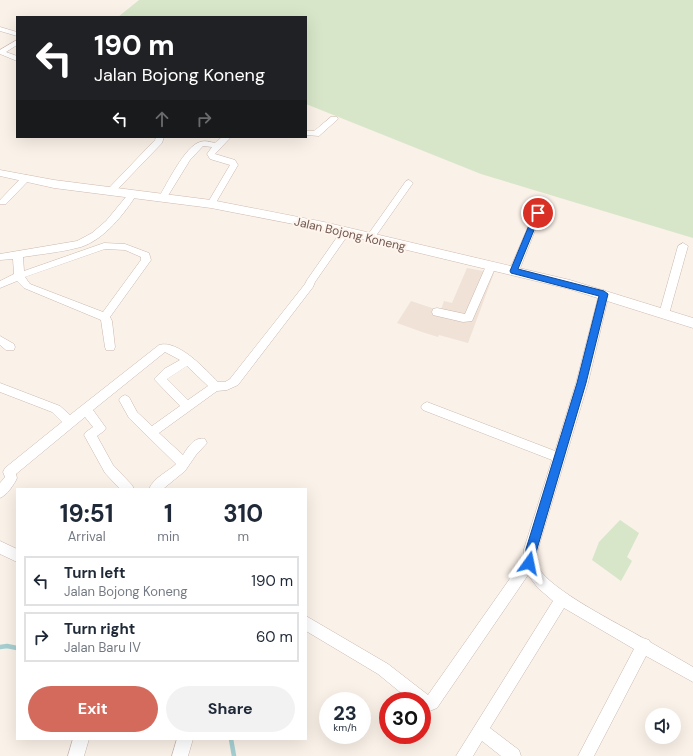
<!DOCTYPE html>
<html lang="en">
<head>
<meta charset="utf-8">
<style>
  body { margin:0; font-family:"DM Sans",sans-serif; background:#f2f2f3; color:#1f2937; height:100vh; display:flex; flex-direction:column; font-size:15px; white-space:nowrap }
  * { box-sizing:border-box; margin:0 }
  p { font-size:13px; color:#747a83 }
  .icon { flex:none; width:22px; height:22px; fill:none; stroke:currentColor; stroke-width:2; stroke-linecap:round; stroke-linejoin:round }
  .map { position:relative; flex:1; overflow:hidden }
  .side { position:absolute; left:16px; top:488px; width:291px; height:252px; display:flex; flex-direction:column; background:#fff; border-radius:0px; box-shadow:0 4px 16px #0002 }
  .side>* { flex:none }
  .hud { position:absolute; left:16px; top:16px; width:291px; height:122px; border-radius:0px; box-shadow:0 4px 16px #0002; background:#202124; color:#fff; overflow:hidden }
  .buttons { position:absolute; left:645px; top:708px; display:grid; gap:8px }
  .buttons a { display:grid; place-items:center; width:36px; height:36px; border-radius:50%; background:#fff; box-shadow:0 4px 16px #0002; font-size:20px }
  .speed { position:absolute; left:319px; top:692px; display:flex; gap:8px; font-size:20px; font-weight:700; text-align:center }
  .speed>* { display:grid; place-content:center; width:52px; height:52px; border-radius:50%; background:#fff; box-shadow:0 4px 16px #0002; line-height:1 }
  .speed small { font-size:10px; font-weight:400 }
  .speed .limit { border:6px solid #d22; background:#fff; color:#111 }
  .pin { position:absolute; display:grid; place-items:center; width:34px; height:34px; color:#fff; margin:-17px; border:2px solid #fff; border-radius:50%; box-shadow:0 1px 4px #0007 }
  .me { position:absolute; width:44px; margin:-22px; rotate:12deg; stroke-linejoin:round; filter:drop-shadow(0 0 3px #0008) }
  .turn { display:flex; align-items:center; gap:14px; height:84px; padding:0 12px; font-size:18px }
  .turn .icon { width:52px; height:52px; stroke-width:2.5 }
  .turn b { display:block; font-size:28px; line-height:34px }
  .lanes { display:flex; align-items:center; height:38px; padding:0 12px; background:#0003; justify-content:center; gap:20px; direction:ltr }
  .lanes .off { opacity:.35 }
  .eta { display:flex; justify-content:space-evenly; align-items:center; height:68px; text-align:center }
  .eta b { font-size:24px; font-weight:700; line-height:28px }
  .cta { display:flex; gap:8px; margin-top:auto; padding:8px 12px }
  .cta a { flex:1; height:46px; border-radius:24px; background:#d46a5c; color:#fff; font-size:16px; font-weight:700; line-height:46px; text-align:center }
  .cta a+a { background:#f2f2f3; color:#1f2937 }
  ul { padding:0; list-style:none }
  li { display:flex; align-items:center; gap:12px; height:50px; margin:0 8px 6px; padding:0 4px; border:2px solid #e0e1e3; border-radius:0px }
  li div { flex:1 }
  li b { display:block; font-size:15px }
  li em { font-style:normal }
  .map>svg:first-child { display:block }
</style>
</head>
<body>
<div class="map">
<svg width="693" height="756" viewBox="0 0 693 756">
  <rect width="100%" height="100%" fill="#faf1e8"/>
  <path fill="#f0e2d7" d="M467,268L494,273L468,343L439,335L438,337L422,332L397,323L411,301L438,310H441L444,301L452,303Z"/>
  <path fill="#d7e6c8" d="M139,0H693V238L481,174L306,104V17H118Z
    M620,520L639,533L627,557L632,561L621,581L592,560L599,542Z"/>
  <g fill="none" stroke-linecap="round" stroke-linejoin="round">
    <path stroke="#a6cfd1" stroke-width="4.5" d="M0,647L7,646L17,648
      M231,739L234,756"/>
    <defs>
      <path id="street" d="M0,27L17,32V36L0,31Z
        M17,40V45L6,52L17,56V61L0,54V50Z
        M331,117H337L338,119L319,136L306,135V131H314Z
        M156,137H164L162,143L113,194H107L106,192L107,190L155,140Z
        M222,137H231L215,154L235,160L238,165L214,206H208L207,204L230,165L210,159L207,154L212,147L203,146L190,160L166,199H160L159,197C167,184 185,146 200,142C205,140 210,142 215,143Z
        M26,175L29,176L30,178L29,180L6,204H0V200L23,176Z
        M409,180L413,183L373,240H367L365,238L367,236L406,181Z
        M133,191L137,194C124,214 105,239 81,247C63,252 42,254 23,257L24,271L104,243L125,244L149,253L151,260L146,267L110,317L112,321L115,347L114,350H106L105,347L101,320L24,288L17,281L0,288V281L14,274L13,259L0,260V254L77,241L92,233L106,221L130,192ZM105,249L125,250L141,257V260L103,312L30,284L25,277Z
        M538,210L542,213L519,271L514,274L511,273L509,271L534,213Z
        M345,229L350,232L315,282L313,287L238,385L227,390L217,391L159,433L183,455C188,447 195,436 205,439L207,443L196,455L185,471L163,489H149C154,477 168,472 176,464L129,418L119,400L121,397L125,395L129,397L137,412L152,426L180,406L154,379L164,369L180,360L165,352L93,410L106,428L104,431L97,436L113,465L132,485L134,489H120L105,473L84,435L86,432L93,427L85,417L16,474L17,478C14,485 7,495 0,498V483L5,477L3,472L5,468L62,422L52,412L0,392V383L60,406L70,415L159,345C178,339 206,370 218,382H225L230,379L305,284L307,280L342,230ZM187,366L208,386L188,400L167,379Z
        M683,243L688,246L669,314L668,317H660L659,314L678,246Z
        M491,263L496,266L472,321L463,322L433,315L432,312L433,309L437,308L465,314L486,266Z
        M604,290L609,294L588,383L538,549C537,555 536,562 538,567C550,590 619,624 643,638L649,640L650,642L693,667V682L646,656L594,756H578L634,649L564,608L490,728L519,750L521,756H501L482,741L473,756H456L553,601L538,588L528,575L437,708L427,712L422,709V701H411L378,674L306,631V616L388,664L428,695L523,560L524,549L552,460L423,410L421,407L423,404L427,402L555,451L576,383L599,294Z
        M0,336L14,344L15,347L14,350H6L0,345Z
        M0,541L17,549V562L0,554Z
        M73,739H89L84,756H68Z
        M177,739H193L188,756H172Z"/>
      <path id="secondary" d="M0,170L54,180L211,200L324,222L570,280L693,318V328L569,289L324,230L211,208L54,188L0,176Z"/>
    </defs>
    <use href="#street" stroke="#cab8af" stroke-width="1"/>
    <use href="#secondary" stroke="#cfbab0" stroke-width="1"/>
    <use href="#street" fill="#fff" fill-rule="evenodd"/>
    <use href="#secondary" fill="#fff" fill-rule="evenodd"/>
  </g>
  <path fill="#1a73e8" stroke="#114b97" d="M535,211H540L541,213L518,269L604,291L608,294L586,383L537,549L533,567L529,568L525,567L524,563L526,549L577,383L599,296L511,273L510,271Z"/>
  <g text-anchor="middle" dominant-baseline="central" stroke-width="4" stroke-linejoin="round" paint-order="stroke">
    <g font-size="12" fill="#71574f" stroke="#fdf5ee">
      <text transform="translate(350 234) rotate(13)">Jalan Bojong Koneng</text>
    </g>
  </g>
</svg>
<div class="buttons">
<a><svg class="icon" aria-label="sound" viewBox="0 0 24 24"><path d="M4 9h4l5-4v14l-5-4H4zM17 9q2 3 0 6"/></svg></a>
</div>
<div class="speed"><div>23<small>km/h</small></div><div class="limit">30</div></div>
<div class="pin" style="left:538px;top:213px;background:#d93025"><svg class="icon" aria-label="arrive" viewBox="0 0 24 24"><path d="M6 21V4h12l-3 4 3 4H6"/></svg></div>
<svg class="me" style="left:529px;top:563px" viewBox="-20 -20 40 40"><path d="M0-17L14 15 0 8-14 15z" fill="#1a73e8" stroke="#fff" stroke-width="4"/></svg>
<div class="hud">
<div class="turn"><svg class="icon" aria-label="left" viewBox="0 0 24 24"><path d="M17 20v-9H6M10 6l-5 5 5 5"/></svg><div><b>190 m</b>Jalan Bojong Koneng</div></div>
<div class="lanes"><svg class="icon" aria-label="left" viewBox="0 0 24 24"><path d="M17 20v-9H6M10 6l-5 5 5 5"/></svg><svg class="icon off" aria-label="ahead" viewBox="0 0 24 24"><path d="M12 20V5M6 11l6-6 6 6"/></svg><svg class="icon off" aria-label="right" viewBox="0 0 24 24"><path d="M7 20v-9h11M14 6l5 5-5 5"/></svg></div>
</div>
<section class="side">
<div class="eta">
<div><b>19:51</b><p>Arrival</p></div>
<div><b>1</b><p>min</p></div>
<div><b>310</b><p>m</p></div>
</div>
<ul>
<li><svg class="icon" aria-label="left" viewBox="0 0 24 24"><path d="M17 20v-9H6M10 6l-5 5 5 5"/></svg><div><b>Turn left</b><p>Jalan Bojong Koneng</p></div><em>190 m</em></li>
<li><svg class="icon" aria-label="right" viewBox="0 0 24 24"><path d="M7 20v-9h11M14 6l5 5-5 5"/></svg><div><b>Turn right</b><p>Jalan Baru IV</p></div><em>60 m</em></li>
</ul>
<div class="cta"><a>Exit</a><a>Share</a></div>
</section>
</div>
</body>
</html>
